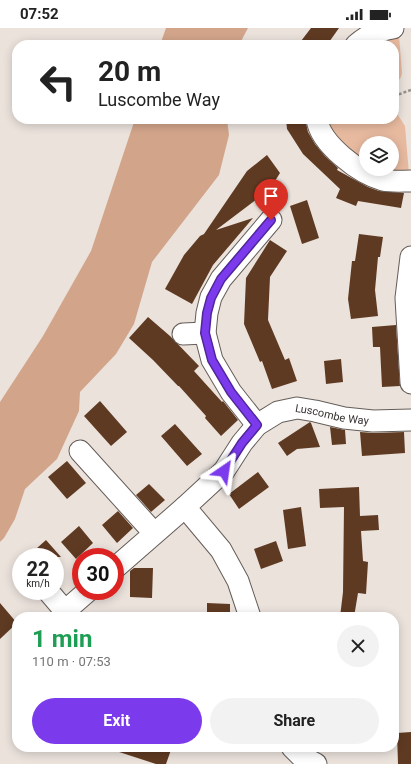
<!DOCTYPE html>
<html lang="en">
<head>
<meta charset="utf-8">
<style>
  body { margin:0; font-family:Roboto,sans-serif; background:#f2f2f2; color:#222; height:100vh; display:flex; flex-direction:column; font-size:15px; white-space:nowrap }
  * { box-sizing:border-box; margin:0 }
  p { font-size:13px; color:#767676 }
  .icon { flex:none; width:22px; height:22px; fill:none; stroke:currentColor; stroke-width:2; stroke-linecap:round; stroke-linejoin:round }
  .map { position:relative; flex:1; overflow:hidden }
  .details { position:absolute; left:12px; top:584px; width:387px; height:140px; display:flex; flex-direction:column; background:#fff; border-radius:16px; box-shadow:0 2px 10px #0003 }
  .details>* { flex:none }
  .guide { position:absolute; left:12px; top:12px; width:387px; height:84px; border-radius:16px; box-shadow:0 2px 10px #0003; background:#fff; color:#222; overflow:hidden }
  .controls { position:absolute; left:359px; top:108px; display:grid; gap:8px }
  .controls a { display:grid; place-items:center; width:40px; height:40px; border-radius:50%; background:#fff; box-shadow:0 2px 10px #0003; font-size:20px }
  .speed { position:absolute; left:12px; top:520px; display:flex; gap:8px; font-size:20px; font-weight:700; text-align:center }
  .speed>* { display:grid; place-content:center; width:52px; height:52px; border-radius:50%; background:#fff; box-shadow:0 2px 10px #0003; line-height:1 }
  .speed small { font-size:10px; font-weight:400 }
  .speed .limit { border:6px solid #d22; background:#fff; color:#111 }
  .pin { position:absolute; display:grid; place-items:center; width:34px; height:34px; color:#fff; margin:-41px -17px; border-radius:50% 50% 50% 0; rotate:-45deg; box-shadow:0 0 4px #0007 }
  .pin .icon { rotate:45deg }
  .me { position:absolute; width:44px; margin:-22px; rotate:32deg; stroke-linejoin:round; filter:drop-shadow(0 0 3px #0008) }
  .turn { display:flex; align-items:center; gap:14px; height:84px; padding:0 20px; font-size:18px }
  .turn .icon { width:52px; height:52px; stroke-width:2.5 }
  .turn b { display:block; font-size:28px; line-height:34px }
  .round { display:grid; place-items:center; flex:none; width:42px; height:42px; border-radius:21px; background:#f2f2f2 }
  .summary { display:flex; align-items:center; justify-content:space-between; height:68px; padding:0 20px }
  h1 { font-size:24px; font-weight:700; line-height:30px; color:#1e9e55 }
  .cta { display:flex; gap:8px; margin-top:auto; padding:8px 20px }
  .cta a { flex:1; height:46px; border-radius:24px; background:#7c3aed; color:#fff; font-size:16px; font-weight:700; line-height:46px; text-align:center }
  .cta a+a { background:#f2f2f2; color:#222 }
  .status { display:flex; justify-content:space-between; align-items:center; height:28px; padding:0 20px; background:#fff; direction:ltr }
  .status svg { height:11px; fill:currentColor }
  .map>svg:first-child { display:block }
</style>
</head>
<body>
<div class="status"><b>07:52</b><svg viewBox="0 0 49 12"><path d="M0 12V9h3v3zM5 12V6h3v6zM10 12V3h3v9zM15 12V0h3v12zM26 1h20v11H26zM47 4h2v5h-2z"/></svg></div>
<div class="map">
<svg width="411" height="736" viewBox="0 0 411 736">
  <rect width="100%" height="100%" fill="#ebe2dc"/>
  <path fill="#e7ba9f" d="M399,7L402,45L401,49L394,59V17H367Z
    M394,81L405,98L409,146L376,141H392V115H366V135C349,123 336,110 326,91H394Z"/>
  <path fill="#d2a58a" d="M166,0H248L239,17H160Z
    M135,91H227L229,107L219,147L152,234L134,296L116,326L80,364L79,383L57,431L25,461L15,491L4,510L0,514V374L43,308L91,223Z"/>
  <path fill="#5f3a22" d="M311,0H339L327,17H298Z
    M286,91H305L308,104L315,116L325,128L338,140L337,142L368,159L379,163L404,165L401,180L358,173L356,178L336,170L340,161L303,126L287,101Z
    M267,127L280,145L270,161L216,202L253,190L213,237L192,276L165,261L184,227L200,208L204,206L247,143Z
    M307,172L319,210L302,216L290,178Z
    M359,206L383,209L380,229H378L375,262L378,288L351,291L348,271L352,233H355Z
    M270,212L287,223L270,249L268,292L285,332L289,330L297,353L272,361L262,333L260,334L244,296L246,250Z
    M148,289L170,308L199,338L194,343L222,374L223,373L238,392L221,408L205,390L206,388L179,358H178L153,332L129,310Z
    M396,297L400,358L382,359L380,319H373L372,299Z
    M341,331L343,354L326,356L324,333Z
    M100,373L127,404L111,418L84,388Z
    M310,394L311,395L320,419L297,421L287,428L278,415Z
    M175,396L202,426L187,438L161,408Z
    M330,399L345,402L346,416L332,417Z
    M360,404L373,405L404,404L405,425L362,428Z
    M67,433L86,455L67,471L48,449Z
    M258,444L269,459L239,481L229,466Z
    M149,456L165,472L151,484L136,467Z
    M359,459L360,488L378,487L379,502L361,503L363,533L368,534L366,566L358,565L354,589H340L343,564L344,479L320,480L319,461Z
    M301,479L306,518L288,521L283,482Z
    M118,483L133,500L117,515L102,497Z
    M79,498L93,515L76,531L61,514Z
    M46,512L61,529H27Z
    M276,513L283,533L261,541L254,521Z
    M134,540H153L152,570L130,569V543Z
    M0,575L17,595L0,611Z
    M207,575L230,576V589H207Z
    M411,704V736H398L397,705Z
    M114,719H172L166,736H156L113,722Z"/>
  <g fill="none" stroke-linecap="round" stroke-linejoin="round">
    <defs>
      <g id="minor">
        <path d="M356,17C369,6 377,3 393,0"/>
        <path d="M317,91C320,116 360,146 383,152C392,154 402,153 411,153"/>
        <path d="M411,229L406,270L411,355"/>
        <path d="M183,306L205,305"/>
        <path d="M257,397L231,364L212,332L205,305L207,285L211,269L221,251L271,192"/>
        <path d="M80,423L154,505"/>
        <path d="M115,540L185,479"/>
        <path d="M48,563L65,583"/>
        <path d="M70,589L65,583L88,563"/>
        <path id="s1" d="M250,589L238,553L221,522L185,479L224,443L242,415L257,397L278,384L297,380L315,383L344,390L373,393L411,392"/>
        <path d="M292,719L301,728L316,736"/>
      </g>
    </defs>
    <use href="#minor" stroke="#655d58" stroke-width="23"/>
    <path stroke="#98928d" stroke-width="2.5" stroke-dasharray="3 2" stroke-linecap="butt" d="M394,68L411,62
      M347,91C354,95 360,95 366,91"/>
    <use href="#minor" stroke="#fff" stroke-width="21"/>
  </g>
  <g fill="none" stroke-linecap="round" stroke-linejoin="round">
    <defs>
      <path id="route" d="M224,443L242,415L257,397L231,364L212,332L205,305L207,285L211,270L221,251L271,192"/>
    </defs>
    <use href="#route" stroke="#51269a" stroke-width="10"/>
    <use href="#route" stroke="#7c3aed" stroke-width="7"/>
  </g>
  <g text-anchor="middle" dominant-baseline="central" stroke-width="4" stroke-linejoin="round" paint-order="stroke">
    <g font-size="11" fill="#34312e" stroke="#fff">
      <text stroke="none"><textPath href="#s1" startOffset="319">Luscombe Way</textPath></text>
    </g>
  </g>
</svg>
<div class="controls">
<a><svg class="icon" aria-label="layers" viewBox="0 0 24 24"><path d="M12 4l9 5-9 5-9-5zM3 14l9 5 9-5"/></svg></a>
</div>
<div class="speed"><div>22<small>km/h</small></div><div class="limit">30</div></div>
<div class="pin" style="left:271px;top:192px;background:#d93025"><svg class="icon" aria-label="arrive" viewBox="0 0 24 24"><path d="M6 21V4h12l-3 4 3 4H6"/></svg></div>
<svg class="me" style="left:224px;top:443px" viewBox="-20 -20 40 40"><path d="M0-17L14 15 0 8-14 15z" fill="#7c3aed" stroke="#fff" stroke-width="4"/></svg>
<div class="guide">
<div class="turn"><svg class="icon" aria-label="left" viewBox="0 0 24 24"><path d="M17 20v-9H6M10 6l-5 5 5 5"/></svg><div><b>20 m</b>Luscombe Way</div></div>
</div>
<section class="details">
<div class="summary"><div><h1>1 min</h1><p>110 m · 07:53</p></div><a class="round"><svg class="icon" aria-label="close" viewBox="0 0 24 24"><path d="M6 6l12 12M18 6L6 18"/></svg></a></div>
<div class="cta"><a>Exit</a><a>Share</a></div>
</section>
</div>
</body>
</html>
